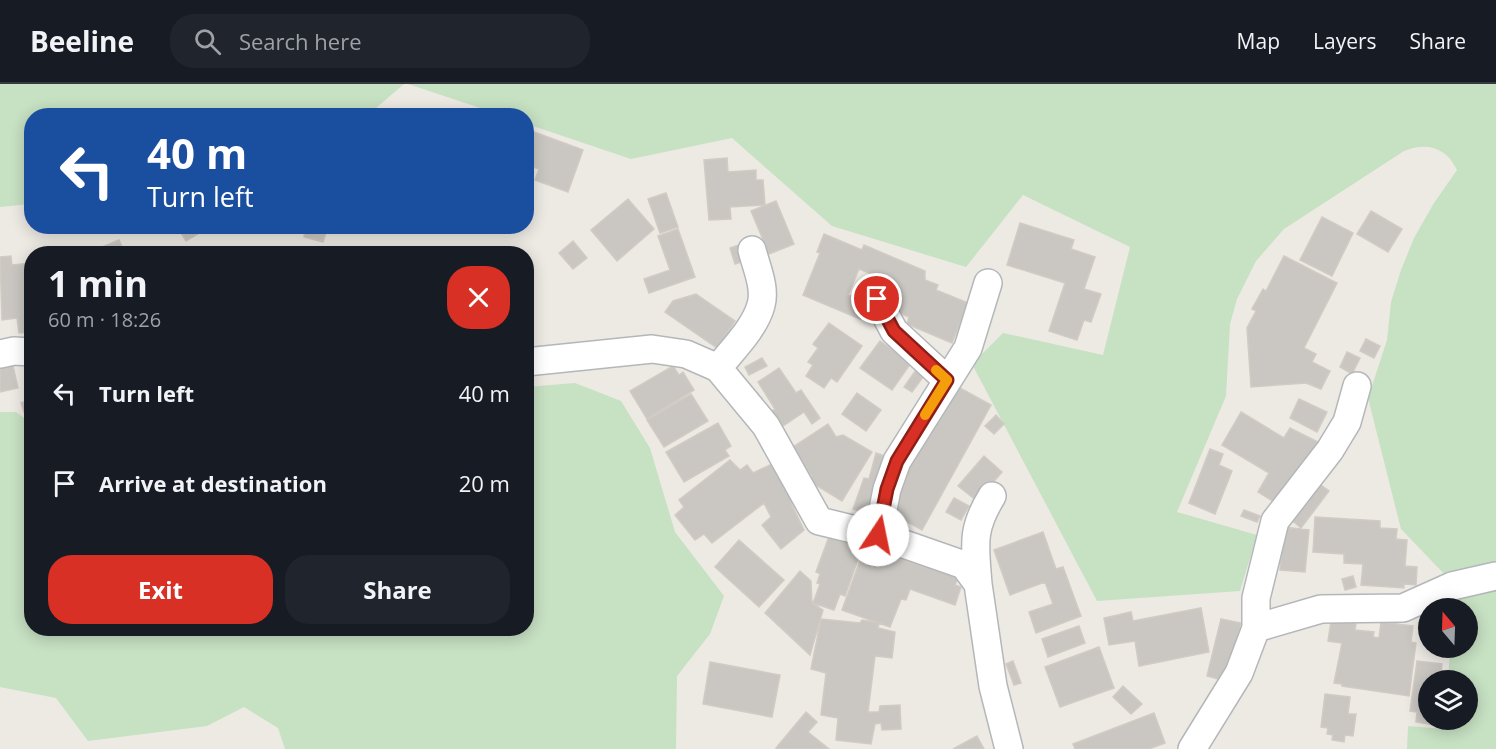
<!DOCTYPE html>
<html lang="en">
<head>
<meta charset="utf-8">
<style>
  body { margin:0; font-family:"Open Sans",sans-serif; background:#20242c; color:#f1f3f6; height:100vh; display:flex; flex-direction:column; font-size:22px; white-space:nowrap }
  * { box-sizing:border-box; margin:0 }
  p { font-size:20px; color:#9ea1a6 }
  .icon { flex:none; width:33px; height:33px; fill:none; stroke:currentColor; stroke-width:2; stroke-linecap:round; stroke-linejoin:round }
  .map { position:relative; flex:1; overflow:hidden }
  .details { position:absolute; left:24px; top:162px; width:510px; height:390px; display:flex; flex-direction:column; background:#171b24; border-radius:24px; box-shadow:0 3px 15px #0003 }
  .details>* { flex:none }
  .banner { position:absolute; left:24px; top:24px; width:510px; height:126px; border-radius:24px; box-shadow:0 3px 15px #0003; background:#1a4fa0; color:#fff; overflow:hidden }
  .needle { width:39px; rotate:341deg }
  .tools { position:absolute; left:1418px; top:514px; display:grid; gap:12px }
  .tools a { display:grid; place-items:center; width:60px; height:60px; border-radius:50%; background:#171b24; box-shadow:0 3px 15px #0003; font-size:30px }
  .pin { position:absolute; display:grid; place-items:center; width:51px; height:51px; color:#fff; margin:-26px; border:3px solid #fff; border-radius:50%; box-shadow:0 2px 6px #0007 }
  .me { position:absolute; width:66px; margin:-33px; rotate:11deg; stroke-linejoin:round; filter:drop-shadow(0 0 4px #0008) }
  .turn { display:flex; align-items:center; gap:21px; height:126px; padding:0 24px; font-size:27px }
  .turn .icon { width:78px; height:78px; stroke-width:2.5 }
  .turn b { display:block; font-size:42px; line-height:51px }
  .round { display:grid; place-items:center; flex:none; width:63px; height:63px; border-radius:24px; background:#20242c }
  .head { display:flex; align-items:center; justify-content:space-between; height:102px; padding:0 24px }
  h1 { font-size:36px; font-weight:700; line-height:45px }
  .button { display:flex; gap:12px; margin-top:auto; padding:12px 24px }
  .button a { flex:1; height:69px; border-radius:24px; background:#d93025; color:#fff; font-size:24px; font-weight:700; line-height:69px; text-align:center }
  .button a+a { background:#20242c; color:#f1f3f6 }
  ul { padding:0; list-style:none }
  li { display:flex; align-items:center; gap:18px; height:90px; padding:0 24px }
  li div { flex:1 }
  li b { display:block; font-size:22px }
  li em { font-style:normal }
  header { display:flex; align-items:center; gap:36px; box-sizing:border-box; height:84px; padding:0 30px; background:#171b24; border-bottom:2px solid #363941 }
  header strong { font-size:28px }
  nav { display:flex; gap:33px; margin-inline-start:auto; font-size:21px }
  .search { width:420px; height:54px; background:#20242c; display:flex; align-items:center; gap:15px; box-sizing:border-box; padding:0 21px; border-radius:24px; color:#9ea1a6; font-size:22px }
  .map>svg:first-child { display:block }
</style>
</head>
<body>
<header>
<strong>Beeline</strong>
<div class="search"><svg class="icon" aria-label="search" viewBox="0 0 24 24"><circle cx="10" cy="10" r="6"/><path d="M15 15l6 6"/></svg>Search here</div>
<nav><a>Map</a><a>Layers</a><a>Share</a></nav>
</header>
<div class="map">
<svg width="1496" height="665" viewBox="0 0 1496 665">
  <rect width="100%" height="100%" fill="#edeae4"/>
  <path fill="#c7e1c3" d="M0,0H404L368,31L32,32L31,120L0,123Z
    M408,0H1496V485L1449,495L1401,445L1368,314L1387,256L1391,218L1401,186L1414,154L1434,119L1457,86C1446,63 1427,58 1404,67L1284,145L1256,177L1237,215L1230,240L1226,312L1177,428L1257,451L1240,507L1097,517L972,280L1003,249L1103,271L1130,163L1023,111L966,183L832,142L732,54L631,75L527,40L526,32L501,31Z
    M575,299L621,317L650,364L675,448L724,512L710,550L677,592L676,665H285L278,644L244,623L207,642L88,657L56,614L0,603V328H16L31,339L32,544H526L527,303Z
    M1496,501V665H1407L1408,642L1445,645L1446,636H1467V597H1448L1450,564H1467V525H1441L1439,520Z"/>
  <path fill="#cac7c2" stroke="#d1cbc3" stroke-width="1.5" d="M526,45L583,66L568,108L535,96L539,85L528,81L526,84Z
    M727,74L728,88L756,86V96H763L765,121L730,123L731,135L709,136L704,76Z
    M666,109L678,143L660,149L648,115Z
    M628,115L654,145L617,177L591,146Z
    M776,117L794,160L769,170L751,127Z
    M1371,127L1402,145L1388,168L1357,150Z
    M1322,133L1353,149L1332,192L1300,176Z
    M1020,139L1074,156L1071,165L1095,173L1084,205L1101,210L1091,238L1084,236L1077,256L1049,247L1065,199L1007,181Z
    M177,142H211L186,157Z
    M306,142H328L323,158L304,153Z
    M678,145L695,193L649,209L644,195L670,186L658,152Z
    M824,150L862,166L864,161L925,187V196L938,201L936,206L968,219L952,259L907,240L909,233L884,223L894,199L859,185L848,211L867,218L860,235L803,211L820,169L817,168Z
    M119,156L125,170H102L100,164Z
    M573,157L587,174L573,185L559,169Z
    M742,160L747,176L735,180L730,164Z
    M11,172L12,181L32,179V248L19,249L17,234L2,236L0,173Z
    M1284,172L1337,199L1304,264L1316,270L1312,278L1330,287L1321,305L1306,299L1251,303L1247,244L1256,227L1252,225L1263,205L1266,207Z
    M696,210L735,237L717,264L665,228L673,217Z
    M829,239L862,262L837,298L831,294L824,304L806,292L813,281L808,278L818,264L813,260Z
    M1366,255L1380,262L1374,274L1360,267Z
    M880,257L911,279L892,306L860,284Z
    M1347,268L1360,274L1352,290L1340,283Z
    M762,274L767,282L749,291L745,283Z
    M13,282L18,304L0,308V285Z
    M673,282L679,291L683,288L694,306L647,335L630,307Z
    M918,283L926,289L912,308L904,303Z
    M779,284L796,309L801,306L820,334L812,340L804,328L783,342L772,327L775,325L758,298Z
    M960,304L991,321L922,446L895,431L901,396L947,309Z
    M857,309L881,326L866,347L842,330Z
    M691,310L708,337L664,363L647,336Z
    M32,315V344L30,345L21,319Z
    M1299,315L1327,328L1317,348L1290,334Z
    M1241,328L1284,354L1290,344L1322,360L1276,419L1258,408L1269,389L1222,361Z
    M996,331L1004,340L994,350L985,342Z
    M718,339L731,362L725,366L729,372L684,398L666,368Z
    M828,340L836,353L843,351L872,368L842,417L809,397L812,392L793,363Z
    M1210,365L1223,370L1219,381L1232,387L1215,430L1189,419Z
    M876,369L887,373L870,430L853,425L864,394L869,395Z
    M984,372L1002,388L977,417L958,402Z
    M730,376L740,386L747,381L753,389L774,379L794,415L791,419L804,446L781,465L762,441L771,433L764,419L712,459L704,450L695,456L675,431L684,423L679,416Z
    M1318,399L1329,407L1301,444L1290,435Z
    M954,414L969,422L961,436L946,428Z
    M1244,426L1260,432L1257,438L1241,432Z
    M1315,433L1380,437V444L1397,445L1396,455L1407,456L1405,482L1417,483L1416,501L1404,500V504L1361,501L1363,480L1344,479V470L1313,468Z
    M1284,443L1309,446L1305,488L1280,486Z
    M1043,448L1056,485L1063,483L1081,532L1036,549L1029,528L1053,520L1045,498L1010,511L994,466Z
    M830,450L863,462L845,512L840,510L834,526L813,519L820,500L817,499L820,490L816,488Z
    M739,456L784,496L759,523L715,483Z
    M865,463L958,494L955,501L961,503L955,521L910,505L906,516L901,515L890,543L842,526Z
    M800,487L811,497L812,519L823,526L810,571L765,529Z
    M1353,492L1356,503L1345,506L1342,495Z
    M1201,524L1209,568L1139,582L1135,557L1109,561L1104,534L1131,528L1133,537Z
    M821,535L860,539L862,536L879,539L878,544L895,548L892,574L875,572L868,628H879L880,622L900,621L901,645L882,646L881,639L875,640L871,660L836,656L838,634L821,631L826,589L811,585Z
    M1221,535L1241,539L1232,576L1218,595L1207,592Z
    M1331,537L1356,540L1355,546L1374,548L1373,553L1379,554L1381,538L1413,542L1411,558L1416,559L1409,612L1342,602V600L1334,599L1342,559L1328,557Z
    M1079,542L1085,559L1048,573L1042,555Z
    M1099,563L1114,604L1060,623L1045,583Z
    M1013,577L1021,599L1014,601L1006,580Z
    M1417,577L1442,580L1440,597H1428V636H1435L1434,641L1416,638L1417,628L1410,627Z
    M710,578L780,591L772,633L703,620Z
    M1123,602L1142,620L1131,630L1113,613Z
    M1325,610L1350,613L1348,630H1356L1353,652L1345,651L1344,658L1332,656L1333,651L1327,650L1328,644L1321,643Z
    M806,628L817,638L808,648L829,665H778L776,664Z
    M1154,629L1165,659L1149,665H1075L1073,660Z
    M977,652L984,665H953Z"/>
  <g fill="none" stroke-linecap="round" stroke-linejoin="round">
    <defs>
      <path id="minor" d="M877,215L894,247L947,296
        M0,270L14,267L32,268
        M526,278L652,265L686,270L718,284L766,342L819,437L881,452L964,481L978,500L993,602L1009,665
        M718,284C732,266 755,244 761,221C766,204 756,182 752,166
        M878,451L887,405L897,377L968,264L988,199
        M978,500C975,461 971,446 992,412
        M1256,544V514L1275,437L1330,366L1347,338L1357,302
        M1192,665L1239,589L1256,544L1321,525L1403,524L1452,502L1496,492"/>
    </defs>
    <use href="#minor" stroke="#b4b7b9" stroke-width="30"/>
    <use href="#minor" stroke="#fff" stroke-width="27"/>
  </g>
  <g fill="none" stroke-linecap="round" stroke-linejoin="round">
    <defs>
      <path id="route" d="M877,215L894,247L947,296L897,377L887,405L878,451"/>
    </defs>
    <use href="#route" stroke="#8d1f18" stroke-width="15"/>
    <use href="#route" stroke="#d93025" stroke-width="10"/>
    <path stroke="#f59e0b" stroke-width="10" d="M925,331L947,296L936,286"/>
  </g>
</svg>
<div class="tools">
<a><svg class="needle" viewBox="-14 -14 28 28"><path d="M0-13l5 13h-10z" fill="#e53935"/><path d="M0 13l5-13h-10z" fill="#9ea1a6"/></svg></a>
<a><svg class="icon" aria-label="layers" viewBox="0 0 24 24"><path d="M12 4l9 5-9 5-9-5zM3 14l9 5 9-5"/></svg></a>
</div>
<div class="pin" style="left:877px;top:215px;background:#d93025"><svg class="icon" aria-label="arrive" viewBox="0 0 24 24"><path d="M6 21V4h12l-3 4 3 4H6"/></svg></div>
<svg class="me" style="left:878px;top:451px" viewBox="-20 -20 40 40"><circle r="19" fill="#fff"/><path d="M0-13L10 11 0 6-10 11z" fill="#d93025"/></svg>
<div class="banner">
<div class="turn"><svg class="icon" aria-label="left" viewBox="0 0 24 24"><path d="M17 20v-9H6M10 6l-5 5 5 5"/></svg><div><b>40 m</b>Turn left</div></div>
</div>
<section class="details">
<div class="head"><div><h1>1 min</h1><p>60 m · 18:26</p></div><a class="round" style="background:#d93025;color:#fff"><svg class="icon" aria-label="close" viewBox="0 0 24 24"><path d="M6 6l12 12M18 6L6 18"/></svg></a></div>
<ul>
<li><svg class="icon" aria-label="left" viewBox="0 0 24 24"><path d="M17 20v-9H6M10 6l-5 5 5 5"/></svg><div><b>Turn left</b></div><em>40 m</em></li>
<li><svg class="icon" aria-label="arrive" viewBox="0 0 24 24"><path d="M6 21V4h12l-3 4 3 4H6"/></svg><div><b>Arrive at destination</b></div><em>20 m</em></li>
</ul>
<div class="button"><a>Exit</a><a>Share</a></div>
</section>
</div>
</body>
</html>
